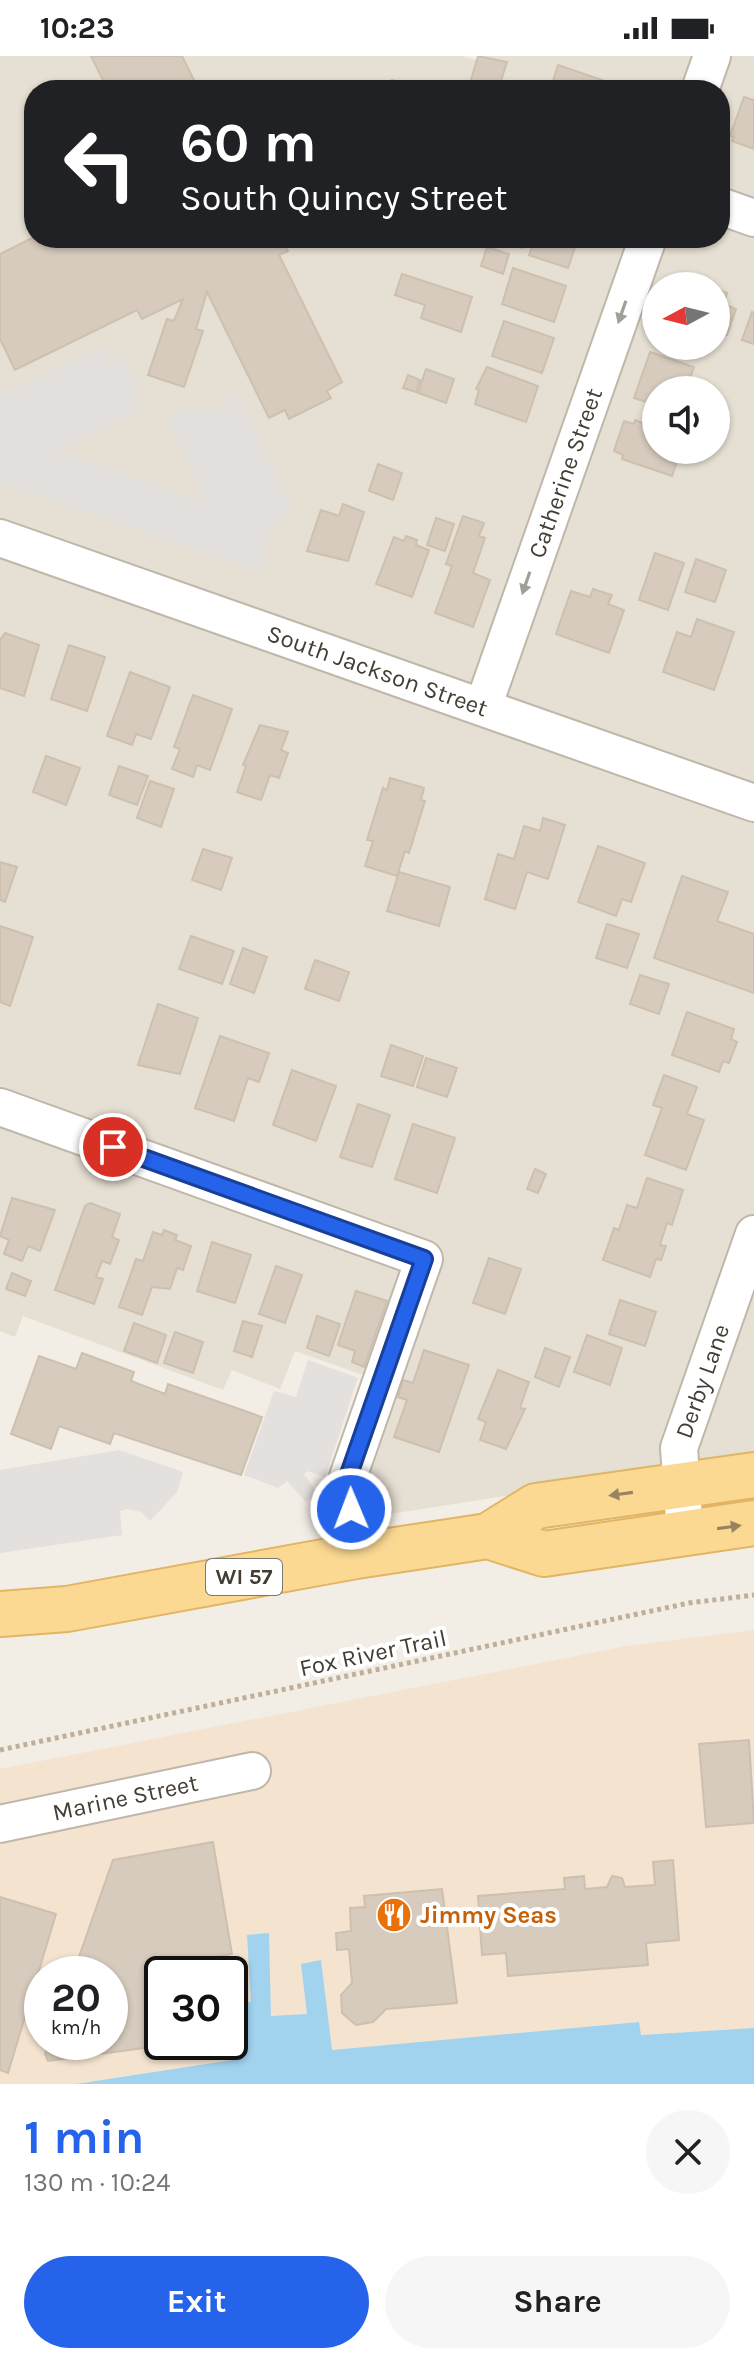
<!DOCTYPE html>
<html lang="en">
<head>
<meta charset="utf-8">
<style>
  body { margin:0; font-family:Karla,sans-serif; background:#f6f6f6; color:#202124; height:100vh; display:flex; flex-direction:column; font-size:30px; white-space:nowrap }
  * { box-sizing:border-box; margin:0 }
  p { font-size:26px; color:#757577 }
  .icon { flex:none; width:44px; height:44px; fill:none; stroke:currentColor; stroke-width:2; stroke-linecap:round; stroke-linejoin:round }
  .map { position:relative; height:2028px; overflow:hidden }
  .side { display:flex; flex-direction:column; background:#fff; flex:1 }
  .side>* { flex:none }
  .top-card { position:absolute; left:24px; top:24px; width:706px; height:168px; border-radius:32px; box-shadow:0 2px 6px #0004; background:#202124; color:#fff; overflow:hidden }
  .needle { width:52px; rotate:263deg }
  .controls { position:absolute; left:642px; top:216px; display:grid; gap:16px }
  .controls a { display:grid; place-items:center; width:88px; height:88px; border-radius:50%; background:#fff; box-shadow:0 2px 6px #0004; font-size:40px }
  .speed { position:absolute; left:24px; top:1900px; display:flex; gap:16px; font-size:40px; font-weight:700; text-align:center }
  .speed>* { display:grid; place-content:center; width:104px; height:104px; border-radius:50%; background:#fff; box-shadow:0 2px 6px #0004; line-height:1 }
  .speed small { font-size:20px; font-weight:400 }
  .speed .limit { border:4px solid #111; border-radius:12px; background:#fff; color:#111 }
  .pin { position:absolute; display:grid; place-items:center; width:68px; height:68px; color:#fff; margin:-34px; border:4px solid #fff; border-radius:50%; box-shadow:0 2px 8px #0007 }
  .me { position:absolute; width:88px; margin:-44px; rotate:359deg; stroke-linejoin:round; filter:drop-shadow(0 0 6px #0008) }
  .turn { display:flex; align-items:center; gap:28px; height:168px; padding:0 24px; font-size:36px }
  .turn .icon { width:104px; height:104px; stroke-width:2.5 }
  .turn b { display:block; font-size:56px; line-height:68px }
  .round { display:grid; place-items:center; flex:none; width:84px; height:84px; border-radius:42px; background:#f6f6f6 }
  .summary { display:flex; align-items:center; justify-content:space-between; height:136px; padding:0 24px }
  h1 { font-size:48px; font-weight:700; line-height:60px; color:#2563eb }
  .primary-button { display:flex; gap:16px; margin-top:auto; padding:16px 24px }
  .primary-button a { flex:1; height:92px; border-radius:48px; background:#2563eb; color:#fff; font-size:32px; font-weight:700; line-height:92px; text-align:center }
  .primary-button a+a { background:#f6f6f6; color:#202124 }
  .status { display:flex; justify-content:space-between; align-items:center; height:56px; padding:0 40px; background:#fff; direction:ltr }
  .status svg { height:22px; fill:currentColor }
  .map>svg:first-child { display:block }
</style>
</head>
<body>
<div class="status"><b>10:23</b><svg viewBox="0 0 49 12"><path d="M0 12V9h3v3zM5 12V6h3v6zM10 12V3h3v9zM15 12V0h3v12zM26 1h20v11H26zM47 4h2v5h-2z"/></svg></div>
<div class="map">
<svg width="754" height="2028" viewBox="0 0 754 2028">
  <rect width="100%" height="100%" fill="#f2ede5"/>
  <path fill="#e6dfd3" fill-rule="evenodd" d="M0,0H462L476,4L478,0H754V1401L383,1459L373,1457L363,1432L389,1328L295,1295L280,1333L232,1314L223,1334L23,1260L15,1281L0,1275ZM34,34H720V182H34ZM656,230H716V290H656ZM656,334H716V394H656Z"/>
  <path fill="#f4e3cf" fill-rule="evenodd" d="M754,1574V1972L640,1979L638,1966L331,1994L321,1905L301,1908L307,1958L271,1960L269,1878L248,1879L251,1947H232L233,2004L76,2028H0V1713L627,1590ZM42,1918H110V1986H42ZM162,1918H230V1986H162Z"/>
  <path fill="#e3e0dd" d="M102,290L111,306L121,297L138,328L139,354L57,395L206,446L167,362L184,352L219,353L236,335L292,452L265,480L266,503L261,516L0,427V340Z
    M308,1304L358,1322L325,1421L308,1415L304,1418L317,1437L306,1446L287,1425L278,1432L244,1419L274,1335L296,1341Z
    M119,1394L183,1416L177,1436L150,1465L141,1456L127,1453L120,1455L122,1479L0,1497V1414Z"/>
  <path fill="#a1d3ee" d="M269,1877L271,1960L307,1958L301,1908L321,1904L332,1994L639,1966L641,1979L754,1972V2028H76L232,2004V1946H251L247,1879Z"/>
  <path fill="#d6cbbd" stroke="#cec0ae" stroke-width="2" d="M91,0H182L199,34H108Z
    M478,0L507,6L498,34H468Z
    M558,9L631,34H550Z
    M392,24L416,30L418,34H371Z
    M744,41L754,44V93L732,85L734,81L730,80Z
    M34,181L282,182L288,195L279,199L342,326L327,335L331,342L289,363L285,354L269,362L207,236L196,273L203,275L184,331L148,319L167,263L174,265L183,243L142,263L137,254L15,314L0,283V198Z
    M494,182H525L522,192Z
    M535,182H578L568,212L529,199Z
    M487,191L509,198L503,218L481,210Z
    M513,212L566,230L554,266L502,248Z
    M402,218L472,241L461,276L421,262L425,249L395,239Z
    M716,233L727,237L724,248L736,253L727,279L716,275Z
    M752,256L754,257V288L742,284Z
    M504,265L554,282L542,317L492,300Z
    M650,296L694,311L686,334H656V349L634,342Z
    M487,311L538,330L526,366L475,348L479,334L476,333Z
    M426,313L454,323L446,347L418,337Z
    M408,319L420,324L416,336L403,332Z
    M635,364L656,372V394H681L672,420L622,403L623,399L614,395L624,365L634,368Z
    M378,408L402,417L393,444L369,435Z
    M343,448L364,456L348,505L307,495L321,454L339,460Z
    M463,460L484,467L479,480L485,482L473,517L490,524L473,571L435,557L452,510L446,508Z
    M436,462L454,468L445,495L427,489Z
    M406,480L417,484L416,489L429,494L412,541L376,528L394,481L404,485Z
    M655,497L684,507L668,554L639,544Z
    M696,503L726,514L715,546L685,536Z
    M593,533L612,539L608,548L624,554L609,597L556,578L571,535L590,541Z
    M697,563L734,576L714,634L663,616L677,576L691,581Z
    M5,577L39,589L24,640L0,632V584Z
    M69,589L105,601L87,655L51,643Z
    M130,616L170,631L151,683L136,678L132,689L107,680Z
    M193,639L232,653L210,714L197,709L193,721L172,713L180,693L174,691Z
    M260,669L288,676L281,694L288,697L279,722L270,719L261,744L237,736L246,710L243,709Z
    M46,700L80,712L66,749L33,736Z
    M119,710L148,720L137,749L109,739Z
    M390,722L424,732L421,744L425,745L409,797L405,795L397,820L365,810L373,785L367,784L383,732L387,734Z
    M150,725L174,733L161,771L137,762Z
    M543,762L565,769L548,823L527,816L515,853L485,843L498,798L514,803L524,770L540,775Z
    M598,790L645,807L631,846L622,843L616,860L578,846Z
    M203,793L232,802L221,834L192,824Z
    M0,806L17,811L5,846L0,844Z
    M399,816L450,831L439,870L387,855Z
    M682,820L728,836L717,865L754,878V937L654,902Z
    M607,868L639,878L627,912L596,902Z
    M0,870L33,881L10,950L0,946Z
    M191,880L234,895L222,928L179,913Z
    M243,892L267,901L254,937L230,928Z
    M315,904L349,916L339,945L305,933Z
    M640,919L669,928L659,958L630,948Z
    M158,948L198,962L180,1018L138,1009Z
    M687,956L734,973L731,983L737,986L729,1007L723,1005L719,1016L672,999Z
    M220,980L269,997L259,1026L248,1022L234,1065L195,1052Z
    M391,989L423,1000L413,1030L381,1020Z
    M426,1002L457,1012L447,1041L417,1031Z
    M292,1014L336,1030L316,1085L273,1069Z
    M664,1019L697,1031L687,1058L704,1064L686,1114L645,1099L662,1052L653,1049Z
    M358,1048L390,1059L372,1111L340,1101Z
    M413,1068L455,1082L437,1137L395,1123Z
    M535,1113L546,1118L538,1137L527,1133Z
    M647,1122L683,1134L672,1169L667,1167L660,1189L666,1190L661,1204L656,1203L650,1221L603,1204L614,1172L619,1174L627,1149L637,1152Z
    M12,1142L55,1154L40,1195L28,1190L22,1205L4,1198L9,1184L0,1180Z
    M90,1147L120,1158L112,1181L119,1184L110,1208L102,1205L96,1221L103,1223L94,1248L55,1234L85,1150Z
    M164,1174L177,1179L175,1184L191,1190L183,1214L177,1212L170,1233L152,1231L142,1259L119,1251L136,1203L143,1205L153,1176L162,1179Z
    M212,1186L251,1199L235,1247L197,1235Z
    M489,1202L521,1213L505,1258L473,1247Z
    M276,1210L302,1219L285,1267L259,1258Z
    M12,1217L31,1225L25,1240L6,1233Z
    M356,1235L387,1245L364,1311L352,1306L355,1295L338,1289Z
    M620,1244L656,1256L645,1290L609,1278Z
    M317,1260L340,1268L329,1300L307,1292Z
    M243,1265L262,1270L252,1301L234,1295Z
    M134,1267L166,1279L157,1307L124,1295Z
    M175,1276L203,1286L193,1317L164,1307Z
    M587,1279L622,1292L610,1329L574,1316Z
    M545,1292L570,1301L559,1331L535,1321Z
    M424,1294L469,1309L439,1396L394,1381L407,1344L398,1341L403,1324L413,1327Z
    M82,1297L134,1316L131,1325L165,1338L168,1328L262,1361L241,1419L114,1377L110,1388L59,1370L51,1393L11,1378L39,1300L76,1313Z
    M498,1314L529,1326L520,1352L525,1353L506,1393L480,1384L486,1366L478,1363Z
    M749,1684L754,1767L706,1771L699,1688Z
    M213,1786L232,1898L203,1903L205,1918H162V1986H189L48,2005L45,1998L49,1986H110V1918H73L113,1804Z
    M673,1804L679,1884L646,1887L648,1909L508,1920L506,1897L482,1899L478,1840L565,1833L564,1822L584,1820L585,1833L607,1831L612,1820L622,1822L625,1831L655,1829L653,1806Z
    M442,1833L457,1947L386,1953L373,1966L356,1969L342,1957L341,1939L352,1927L349,1893L337,1894L336,1877L351,1875L350,1852L365,1851L364,1840Z
    M0,1841L56,1858L8,2017L0,2014Z"/>
  <g fill="none" stroke-linecap="round" stroke-linejoin="round">
    <defs>
      <g id="minor">
        <path d="M700,34L712,0"/>
        <path d="M720,150L754,162"/>
        <path id="s1" d="M0,482L754,747"/>
        <path id="s2" d="M483,651L648,182"/>
        <path d="M0,1051L424,1203L348,1421L356,1500"/>
        <path id="s3" d="M685,1477L679,1392L754,1178"/>
        <path id="s4" d="M0,1768L252,1715"/>
      </g>
      <path id="primary" d="M488,1480L544,1498L754,1467
        M0,1558L67,1553L356,1500L488,1480L536,1450L754,1419"/>
    </defs>
    <use href="#minor" stroke="#c0b7aa" stroke-width="40"/>
    <use href="#primary" stroke="#e1b563" stroke-width="48"/>
    <path stroke="#bfaf99" stroke-width="5" stroke-dasharray="4 4" stroke-linecap="butt" d="M0,1694L689,1547L754,1539"/>
    <use href="#minor" stroke="#fff" stroke-width="36"/>
    <use href="#primary" stroke="#fcd993" stroke-width="44"/>
  </g>
  <defs><path id="oneway-solid" d="M-6-.8H1V-3.2L6.5 0L1 3.2V.8H-6Z" transform="scale(2)"/></defs>
  <g fill="#a29e9a">
    <use href="#oneway-solid" transform="translate(622 256) rotate(109)"/>
    <use href="#oneway-solid" transform="translate(526 527) rotate(109)"/>
  </g>
  <g fill="#97835f">
    <use href="#oneway-solid" transform="translate(621 1438) rotate(172)"/>
    <use href="#oneway-solid" transform="translate(729 1471) rotate(-8)"/>
  </g>
  <g fill="none" stroke-linecap="round" stroke-linejoin="round">
    <defs>
      <path id="route" d="M113,1091L424,1203L348,1421L351,1453"/>
    </defs>
    <use href="#route" stroke="#184099" stroke-width="20"/>
    <use href="#route" stroke="#2563eb" stroke-width="14"/>
  </g>
  <defs>
    <symbol id="restaurant-disc" viewBox="-11 -11 22 22"><circle r="9.5" fill="#e8710a" stroke="#fff"/><path d="M-5-6h1v4h1v-4h1v4h1v-4h1v5L-1.5 .5V6h-2V.5L-5-1ZM5-6V6H3V1.5H1.5Q1.5-4 5-6Z" fill="#fff"/></symbol>
  </defs>
  <g fill-rule="evenodd">
    <use href="#restaurant-disc" x="374" y="1839" width="40" height="40"/>
  </g>
  <g text-anchor="middle" dominant-baseline="central" stroke-width="8" stroke-linejoin="round" paint-order="stroke">
    <rect fill="#fff" stroke="#7c7771" stroke-width="2" x="206" y="1503" width="76" height="36" rx="6"/>
    <g font-size="22" font-weight="bold" fill="#443d34">
      <text x="244" y="1521">WI 57</text>
    </g>
    <g font-size="24" fill="#443d34" stroke="#fff">
      <text stroke="none"><textPath href="#s2" startOffset="248">Catherine Street</textPath></text>
      <text stroke="none"><textPath href="#s1" startOffset="400">South Jackson Street</textPath></text>
      <text stroke="none"><textPath href="#s3" startOffset="156">Derby Lane</textPath></text>
      <text transform="translate(373 1597) rotate(-12)">Fox River Trail</text>
      <text stroke="none"><textPath href="#s4" startOffset="128">Marine Street</textPath></text>
    </g>
    <g font-size="24" font-weight="bold" fill="#c56008" stroke="#fff" text-anchor="start">
      <text x="420" y="1859">Jimmy Seas</text>
    </g>
  </g>
</svg>
<div class="controls">
<a><svg class="needle" viewBox="-14 -14 28 28"><path d="M0-13l5 13h-10z" fill="#e53935"/><path d="M0 13l5-13h-10z" fill="#757577"/></svg></a>
<a><svg class="icon" aria-label="sound" viewBox="0 0 24 24"><path d="M4 9h4l5-4v14l-5-4H4zM17 9q2 3 0 6"/></svg></a>
</div>
<div class="speed"><div>20<small>km/h</small></div><div class="limit">30</div></div>
<div class="pin" style="left:113px;top:1091px;background:#d93025"><svg class="icon" aria-label="arrive" viewBox="0 0 24 24"><path d="M6 21V4h12l-3 4 3 4H6"/></svg></div>
<svg class="me" style="left:351px;top:1453px" viewBox="-20 -20 40 40"><circle r="17" fill="#2563eb" stroke="#fff" stroke-width="3"/><path d="M0-11L8 9 0 5-8 9z" fill="#fff"/></svg>
<div class="top-card">
<div class="turn"><svg class="icon" aria-label="left" viewBox="0 0 24 24"><path d="M17 20v-9H6M10 6l-5 5 5 5"/></svg><div><b>60 m</b>South Quincy Street</div></div>
</div>
</div>
<section class="side">
<div class="summary"><div><h1>1 min</h1><p>130 m · 10:24</p></div><a class="round"><svg class="icon" aria-label="close" viewBox="0 0 24 24"><path d="M6 6l12 12M18 6L6 18"/></svg></a></div>
<div class="primary-button"><a>Exit</a><a>Share</a></div>
</section>
</body>
</html>
